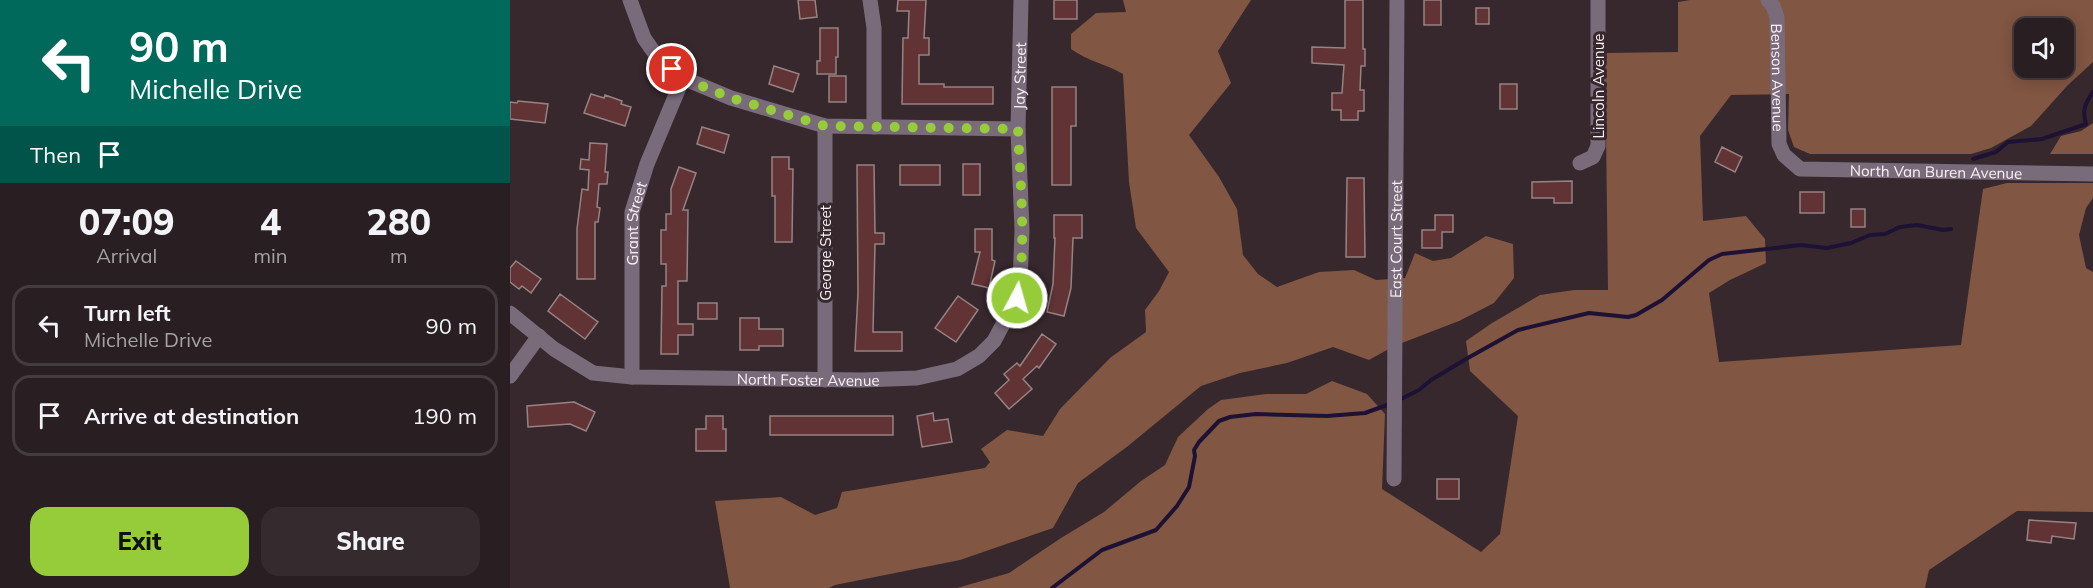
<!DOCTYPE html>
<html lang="en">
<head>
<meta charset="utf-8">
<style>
  body { margin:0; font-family:Mulish,sans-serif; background:#352b2f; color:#f1f3f6; height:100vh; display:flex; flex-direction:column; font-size:22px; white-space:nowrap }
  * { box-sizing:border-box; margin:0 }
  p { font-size:20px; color:#a5a2a5 }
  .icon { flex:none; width:33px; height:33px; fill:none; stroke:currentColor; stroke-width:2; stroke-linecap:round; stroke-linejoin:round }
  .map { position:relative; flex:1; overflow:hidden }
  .details { display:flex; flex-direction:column; background:#291e22; width:510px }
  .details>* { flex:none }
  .top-card { background:#00695c; color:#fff; overflow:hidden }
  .buttons { position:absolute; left:1504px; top:18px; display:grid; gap:12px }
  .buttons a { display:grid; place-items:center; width:60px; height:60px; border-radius:12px; background:#291e22; box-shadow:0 3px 15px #0003,0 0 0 2px #453c40; font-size:30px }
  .pin { position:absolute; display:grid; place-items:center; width:51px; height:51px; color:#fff; margin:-26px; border:3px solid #fff; border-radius:50%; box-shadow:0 2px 6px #0007 }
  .me { position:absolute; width:66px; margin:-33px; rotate:6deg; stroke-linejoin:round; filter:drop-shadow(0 0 4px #0008) }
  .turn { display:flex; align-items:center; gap:21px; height:126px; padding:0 30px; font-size:27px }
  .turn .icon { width:78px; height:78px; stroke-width:2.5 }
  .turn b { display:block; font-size:42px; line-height:51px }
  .then { display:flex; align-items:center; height:57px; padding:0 30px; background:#0003; gap:12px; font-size:22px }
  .eta { display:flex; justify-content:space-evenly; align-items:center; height:102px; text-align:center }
  .eta b { font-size:36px; font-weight:800; line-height:42px }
  .cta { display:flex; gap:12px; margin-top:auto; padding:12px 30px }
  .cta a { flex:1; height:69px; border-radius:18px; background:#96cc3a; color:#111; font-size:24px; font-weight:800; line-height:69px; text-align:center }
  .cta a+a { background:#352b2f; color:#f1f3f6 }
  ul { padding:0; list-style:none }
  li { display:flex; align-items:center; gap:18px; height:81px; margin:0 12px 9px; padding:0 18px; border:3px solid #453c40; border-radius:18px }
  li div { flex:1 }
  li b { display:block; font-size:22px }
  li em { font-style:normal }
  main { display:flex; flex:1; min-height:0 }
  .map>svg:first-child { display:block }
</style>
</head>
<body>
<main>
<section class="details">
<div class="top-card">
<div class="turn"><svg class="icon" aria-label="left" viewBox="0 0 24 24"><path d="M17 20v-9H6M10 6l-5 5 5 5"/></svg><div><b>90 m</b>Michelle Drive</div></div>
<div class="then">Then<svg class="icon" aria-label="arrive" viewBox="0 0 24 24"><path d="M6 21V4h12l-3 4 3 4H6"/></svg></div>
</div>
<div class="eta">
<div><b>07:09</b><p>Arrival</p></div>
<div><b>4</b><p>min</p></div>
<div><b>280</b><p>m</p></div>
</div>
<ul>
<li><svg class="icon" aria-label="left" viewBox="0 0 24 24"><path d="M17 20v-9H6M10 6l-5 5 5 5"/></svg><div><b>Turn left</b><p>Michelle Drive</p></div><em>90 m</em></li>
<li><svg class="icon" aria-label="arrive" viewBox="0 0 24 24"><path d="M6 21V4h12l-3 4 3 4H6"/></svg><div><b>Arrive at destination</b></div><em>190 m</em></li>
</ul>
<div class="cta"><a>Exit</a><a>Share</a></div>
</section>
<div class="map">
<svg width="1583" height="588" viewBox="0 0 1583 588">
  <rect width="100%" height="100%" fill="#37282e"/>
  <path fill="#815642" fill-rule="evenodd" d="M613,0H741L708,51L721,83L679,135L709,177L727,209L733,255L748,274L767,287L809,272L844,270L866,280L895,278L905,253L923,261L941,258L976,236L1003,244L1004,278L984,303L949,321L884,346L859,360L823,347L777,363L730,373L691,386L618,446L568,483L543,528L450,560L325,585L319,588H220L205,501L271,497L305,515L327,508L332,492L475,468L480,462L471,449L497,430L533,436L550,409L600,358L636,332L635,310L649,291L659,272L626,228L619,182L613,74C594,63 579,62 561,49V34L586,13L616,12Z
    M1180,0H1583V62L1557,86L1521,126L1481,148L1461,154H1300L1284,147L1278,130L1279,94L1221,95L1190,136L1193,221L1236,216L1255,239L1256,263L1220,280L1199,293L1209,362L1451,345L1473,189L1497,183H1583V198L1576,208L1569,235L1576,268L1583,272V512L1507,511L1419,570L1415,588H447L499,573L551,538L594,512L631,481L655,465L668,437L698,409L711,400L756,394H796L822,381L857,394L875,414L872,489L971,552L990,534L1008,416L960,371L956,341L982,323L1030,295L1064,290H1098L1095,53L1168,52V2ZM1515,28H1554V68H1515Z
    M1583,123V154H1540L1551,136L1571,131Z"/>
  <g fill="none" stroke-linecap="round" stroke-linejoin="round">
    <path stroke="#1e1234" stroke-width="4" d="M1463,159L1486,152L1498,142L1532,139L1576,124C1572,111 1575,103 1583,92
      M889,400L909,390L921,380L956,359L1008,330L1079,313L1118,317L1126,315L1152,300L1199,260L1212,254L1291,245L1317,248L1341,243L1360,235L1375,234L1390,227L1407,225L1433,230L1441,229
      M542,588L592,550L646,530L667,506L679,487L685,456L684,450L689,442L709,421L720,417L746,414L817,416L855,413L880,404"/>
  </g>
  <path fill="#613335" stroke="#978383" stroke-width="1.5" d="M288,0H305L307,17L290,19Z
    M388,0H416L414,38H419V55H409V84H434V87H483V104H392L393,38H398L399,11H387Z
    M544,0H567V19H544Z
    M835,0H853V49H855V66H851L850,90H854V111H848V120H831V110H822V93H832L834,65L802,63V47L835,48Z
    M914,0H931V25H914Z
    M966,8H979V24H966Z
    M310,28H328V57H326V74H307V61H310Z
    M264,66L289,74L283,92L259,84Z
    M319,76H336V102H319Z
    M990,84H1007V109H990Z
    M542,87H566V126H561V185H542Z
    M81,94L94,98L95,95L112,101L111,104L121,107L115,126L74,113Z
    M8,101L38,104L35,123L0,119V102L7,103Z
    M192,127L219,135L214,153L187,144Z
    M80,143L97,144L95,172H98L97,184H89L87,207L90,208L88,222H85V279H67V229L72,189L78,190L79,170L70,169L71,159L79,160Z
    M1212,147L1232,157L1225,172L1205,162Z
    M262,157H279V169H283L282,242H265V196H262Z
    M453,164H470V195H453Z
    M347,165H364L365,233H374V244H365L363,332H392V351H345L348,293Z
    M390,165H430V185H390Z
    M169,167L186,173L173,210H178L177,281H168V324H183V335H168V354H151L152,286H156V264H151V230H156V214H161V189Z
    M837,178H854L855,257H836Z
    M1062,181V203H1044V198H1022V182Z
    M1290,192H1314V213H1290Z
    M1341,209H1355V227H1341Z
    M544,215H572V238H563L561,288L554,316L537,312L543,284L545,238H544Z
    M925,215H943V232H932V248H912V230H925Z
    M465,229H482V260L485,261L479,288L462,284L470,252H465Z
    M6,261L31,279L21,293L12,286L9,289L0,282V268Z
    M50,294L88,322L75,339L38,311Z
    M448,296L468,310L446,342L425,328Z
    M188,303H207V319H188Z
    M230,318H249V329H273V346H249V350H230Z
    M532,334L546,344L529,368L527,366L513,379L522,389L499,409L485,393L499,380L494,374L507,363L510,366Z
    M64,402L85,412L76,431L60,424L18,427L17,406Z
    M423,413L424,421L438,419L442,442L412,447L407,416Z
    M196,416H213V429H216V451H186V429H196Z
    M260,416H383V435H260Z
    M927,479H949V499H927Z
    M1519,520L1566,523L1564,539L1542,536L1541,543L1517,540Z"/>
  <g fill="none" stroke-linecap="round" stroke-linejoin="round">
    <g stroke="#7a6b7b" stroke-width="15">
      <path d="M120,0L134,38L150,61L173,78L221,98L315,126L508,129"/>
      <path d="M360,0L364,28V127"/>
      <path id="s1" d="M1258,0L1263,6L1267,17L1269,144L1274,155L1290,169L1583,174"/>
      <path d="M315,126V380"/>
      <path d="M1070,163L1083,157L1088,146V0"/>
      <path id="s2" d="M0,313L44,349L83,373L122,377L352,380L407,378L447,369L469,356L484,341L507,298L510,285L512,230L508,129L511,0"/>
      <path d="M0,376L29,336"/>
      <path id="s3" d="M122,377V212L137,164L173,78"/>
      <path id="s4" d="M884,479L887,0"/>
    </g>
  </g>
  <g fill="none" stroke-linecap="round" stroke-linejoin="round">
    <path stroke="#96cc3a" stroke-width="10" stroke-dasharray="0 18" d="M162,69L173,78L221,98L315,126L508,129C510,181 517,248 507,298"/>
  </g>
  <g text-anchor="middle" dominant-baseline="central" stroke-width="6" stroke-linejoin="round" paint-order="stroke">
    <g font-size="15" fill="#fcf2f6" stroke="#37282e">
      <text stroke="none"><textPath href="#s2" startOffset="786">Jay Street</textPath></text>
      <text stroke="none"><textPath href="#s1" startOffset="80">Benson Avenue</textPath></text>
      <text transform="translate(1088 86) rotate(-90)">Lincoln Avenue</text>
      <text stroke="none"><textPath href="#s1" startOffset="316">North Van Buren Avenue</textPath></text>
      <text stroke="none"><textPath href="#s3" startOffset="154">Grant Street</textPath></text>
      <text stroke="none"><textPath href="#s4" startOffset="240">East Court Street</textPath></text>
      <text transform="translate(315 253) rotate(-90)">George Street</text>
      <text stroke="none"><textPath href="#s2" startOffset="318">North Foster Avenue</textPath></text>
    </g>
  </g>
</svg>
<div class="buttons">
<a><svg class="icon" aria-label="sound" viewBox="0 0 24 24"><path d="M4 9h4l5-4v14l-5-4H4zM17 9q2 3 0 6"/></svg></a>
</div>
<div class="pin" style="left:162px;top:69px;background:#d93025"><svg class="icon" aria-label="arrive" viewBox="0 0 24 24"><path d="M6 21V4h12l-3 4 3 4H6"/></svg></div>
<svg class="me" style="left:507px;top:298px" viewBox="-20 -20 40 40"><circle r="17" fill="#96cc3a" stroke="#fff" stroke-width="3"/><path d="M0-11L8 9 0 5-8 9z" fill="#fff"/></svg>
</div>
</main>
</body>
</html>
